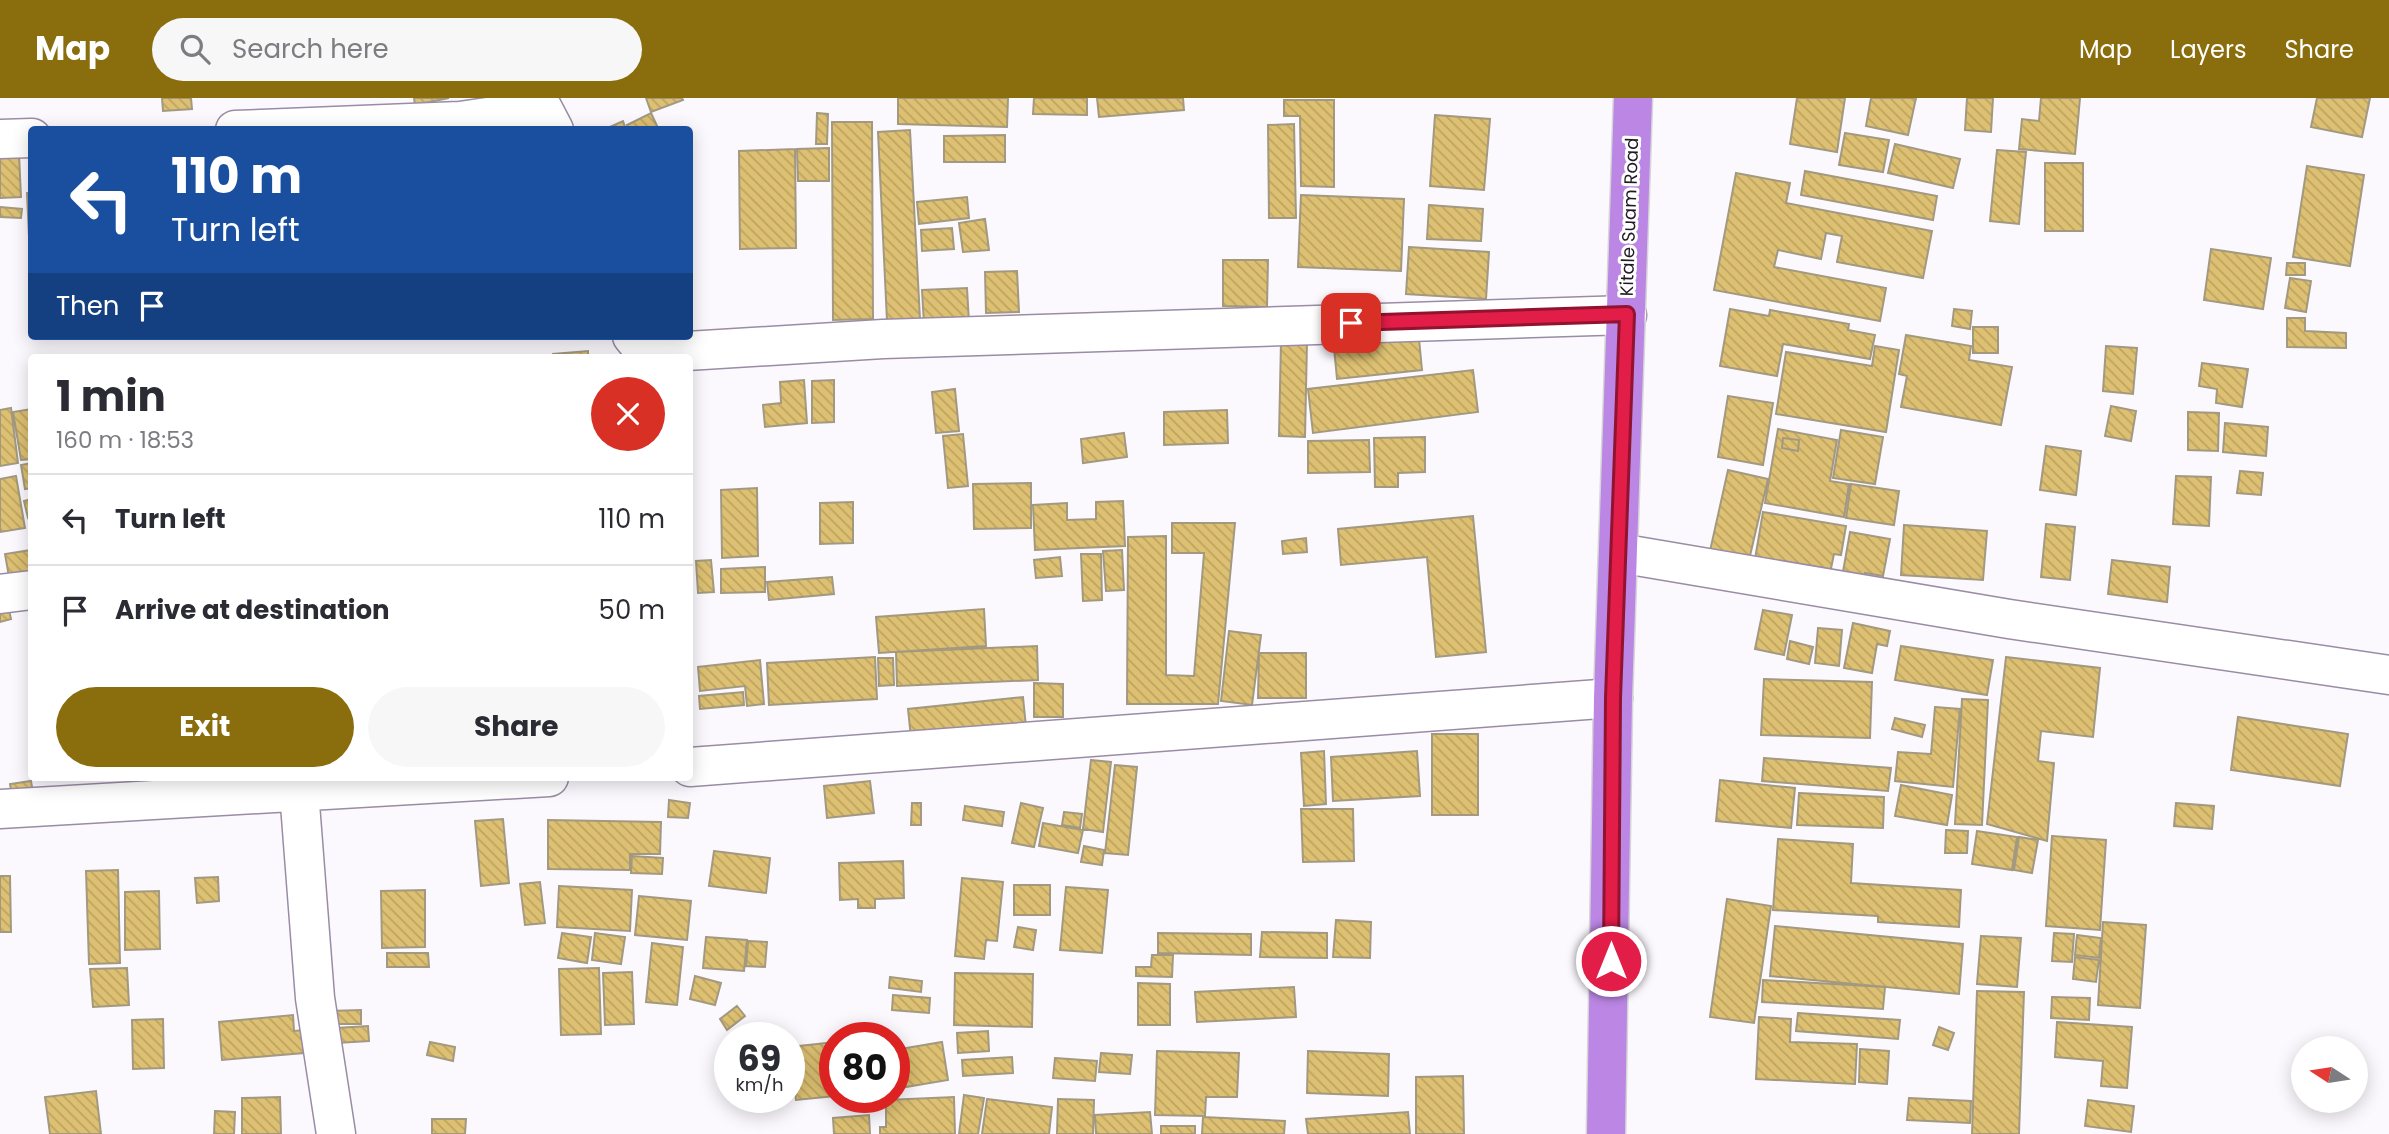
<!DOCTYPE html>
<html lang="en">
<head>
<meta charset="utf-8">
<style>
  body { margin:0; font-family:Poppins,sans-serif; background:#f7f7f7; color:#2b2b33; height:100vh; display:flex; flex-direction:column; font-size:26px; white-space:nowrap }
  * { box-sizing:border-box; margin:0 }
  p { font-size:23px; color:#7c7c81 }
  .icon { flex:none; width:38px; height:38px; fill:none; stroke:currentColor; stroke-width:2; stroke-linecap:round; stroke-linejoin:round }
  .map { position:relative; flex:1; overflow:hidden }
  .panel { position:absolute; left:28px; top:256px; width:665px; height:427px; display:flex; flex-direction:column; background:#fff; border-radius:7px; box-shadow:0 4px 18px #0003 }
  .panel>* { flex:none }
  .banner { position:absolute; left:28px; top:28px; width:665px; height:214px; border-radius:7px; box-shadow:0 4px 18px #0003; background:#1a4fa0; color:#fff; overflow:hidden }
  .needle { width:46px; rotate:282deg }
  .tools { position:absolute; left:2291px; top:938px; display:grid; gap:14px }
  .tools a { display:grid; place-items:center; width:77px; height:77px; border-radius:50%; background:#fff; box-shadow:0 4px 18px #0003; font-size:35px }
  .speed { position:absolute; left:714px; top:924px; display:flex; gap:14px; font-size:35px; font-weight:700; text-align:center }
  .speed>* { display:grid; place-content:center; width:91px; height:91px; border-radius:50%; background:#fff; box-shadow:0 4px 18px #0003; line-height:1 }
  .speed small { font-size:18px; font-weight:400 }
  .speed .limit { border:10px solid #d22; background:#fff; color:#111 }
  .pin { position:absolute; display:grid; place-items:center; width:60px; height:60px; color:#fff; margin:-30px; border-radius:14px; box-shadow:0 4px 10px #0006 }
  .me { position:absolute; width:77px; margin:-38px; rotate:0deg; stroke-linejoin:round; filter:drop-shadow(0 0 5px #0008) }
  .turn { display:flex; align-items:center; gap:24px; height:147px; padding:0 28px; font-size:32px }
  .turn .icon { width:91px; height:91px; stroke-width:2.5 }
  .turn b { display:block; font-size:49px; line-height:60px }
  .then { display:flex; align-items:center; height:66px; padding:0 28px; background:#0003; gap:14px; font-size:26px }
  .round { display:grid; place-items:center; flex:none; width:74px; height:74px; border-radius:37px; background:#f7f7f7 }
  .headline { display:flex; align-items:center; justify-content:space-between; height:119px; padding:0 28px }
  h1 { font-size:42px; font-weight:700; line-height:52px }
  .button { display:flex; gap:14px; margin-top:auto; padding:14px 28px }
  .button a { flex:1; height:80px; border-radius:42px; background:#8a6d0d; color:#fff; font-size:28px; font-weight:700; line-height:80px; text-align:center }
  .button a+a { background:#f7f7f7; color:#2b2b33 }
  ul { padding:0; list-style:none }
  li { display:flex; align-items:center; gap:21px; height:91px; padding:0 28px; border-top:2px solid #e1e1e2 }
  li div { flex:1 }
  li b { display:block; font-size:26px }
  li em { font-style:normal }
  header { display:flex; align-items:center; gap:42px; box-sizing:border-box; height:98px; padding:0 35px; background:#8a6d0d; color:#fff }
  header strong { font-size:33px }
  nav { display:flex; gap:38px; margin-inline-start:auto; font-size:24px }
  .search { width:490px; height:63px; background:#f7f7f7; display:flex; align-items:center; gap:18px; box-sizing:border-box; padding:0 24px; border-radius:38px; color:#7c7c81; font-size:26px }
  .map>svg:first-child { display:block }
</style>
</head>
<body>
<header>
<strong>Map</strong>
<div class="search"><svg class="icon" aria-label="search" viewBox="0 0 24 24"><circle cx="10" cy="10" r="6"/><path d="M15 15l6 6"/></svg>Search here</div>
<nav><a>Map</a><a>Layers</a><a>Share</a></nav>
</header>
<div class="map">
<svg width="2389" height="1036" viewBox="0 0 2389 1036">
  <defs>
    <pattern id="building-back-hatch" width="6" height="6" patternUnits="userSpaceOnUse" patternTransform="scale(1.75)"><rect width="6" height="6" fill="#ddc071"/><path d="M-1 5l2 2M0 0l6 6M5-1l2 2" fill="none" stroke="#bda462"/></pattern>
  </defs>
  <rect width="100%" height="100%" fill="#fcf9fe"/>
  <path fill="url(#building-back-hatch)" stroke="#a29980" stroke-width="2" fill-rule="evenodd" d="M162,0H191L192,11L163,13Z
    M414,0H449L415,7Z
    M646,0H682L683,2L651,14Z
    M898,0H1008L1007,29L898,26Z
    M1034,0H1087V17L1033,16Z
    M1097,0H1183L1184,12L1099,19Z
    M1797,0H1845L1837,54L1790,46Z
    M1871,0H1916L1908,37L1866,28Z
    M1967,0H1993L1991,34L1965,32Z
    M2041,0H2080L2075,56L2019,51L2022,21L2039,23Z
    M2317,0H2370L2362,39L2311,29Z
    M1284,2H1334V89L1301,88L1300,18H1284Z
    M651,15L659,32H629L627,27Z
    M817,15L828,16L827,46H816Z
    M1435,17L1490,21L1484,92L1430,88Z
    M623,23L626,32H603Z
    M832,24H872L873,221L833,222Z
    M1294,26L1296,120H1269L1268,27Z
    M910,32L920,221L887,223L878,34Z
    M1845,35L1889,42L1883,74L1839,67Z
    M1005,37V64H944V38Z
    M1895,46L1960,61L1953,90L1888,75Z
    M829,50V83H798L797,51Z
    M795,51L796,150L740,151L739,53Z
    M1997,52L2026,54L2019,126L1990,123Z
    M0,55H19L21,99L0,100Z
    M2045,65H2083V133H2045Z
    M2307,68L2364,77L2350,168L2293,159Z
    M1805,73L1937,98L1933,122L1801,97Z
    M1736,75L1790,85L1786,105L1932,133L1923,180L1837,164L1842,138L1826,135L1821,161L1778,152L1774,169L1886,190L1880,223L1714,192Z
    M32,94V139H29L27,95Z
    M1301,97L1404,101L1401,173L1298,169Z
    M967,99L969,120L919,126L917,104Z
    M1429,107L1483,111L1481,143L1427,141Z
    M0,109L22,111L21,120L0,119Z
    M985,121L989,152L963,154L959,125Z
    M952,130L954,151L922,153L921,132Z
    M1409,149L1489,154L1486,201L1406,196Z
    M2211,151L2271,160L2263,211L2204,202Z
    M1223,162H1268L1267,209L1223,208Z
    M2287,165H2305V177H2286Z
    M1017,173L1019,214L986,215L985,174Z
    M2290,180L2311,183L2306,214L2285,210Z
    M967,190L969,224L924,226L922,192Z
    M1730,211L1769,218L1770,212L1849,226L1848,232L1875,237L1870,261L1783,246L1777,278L1720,268Z
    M1954,211L1972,213L1970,231L1952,228Z
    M2287,220H2305V233L2346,235V250L2287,249Z
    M1973,229H1998V255H1973Z
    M1418,230L1422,272L1337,281L1333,239Z
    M1906,237L1971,248L1969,262L2012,269L2001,327L1901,309L1907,278L1899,276Z
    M1281,243L1307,244L1305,339L1279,338Z
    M1875,248L1899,252L1886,334L1776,316L1786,254L1872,268Z
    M2106,248L2137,250L2133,296L2103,293Z
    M588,253V259H553V256Z
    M2202,265L2248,271L2242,309L2216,305L2217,291L2199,288Z
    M1473,272L1478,314L1313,335L1308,291Z
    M804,282L807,325L765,329L763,307L781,305L780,284Z
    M834,282V324L812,325V283Z
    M955,291L959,333L936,335L932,294Z
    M1728,298L1773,305L1763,367L1718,359Z
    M2111,308L2136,313L2131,343L2105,338Z
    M11,310L18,365L0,368V312Z
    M32,311V361L21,362L13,314Z
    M1227,312L1228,345L1164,347V314Z
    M2188,314L2219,315L2218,353L2188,352Z
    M2225,325L2268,329L2266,358L2223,354Z
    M1778,331L1837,342L1830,383L1849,386L1844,419L1765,405ZM1783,340L1799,342L1798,353L1782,350Z
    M1841,332L1883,339L1875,386L1833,380Z
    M1124,335L1127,359L1083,365L1081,341Z
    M963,336L968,388L948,390L943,338Z
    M1425,339V374L1398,375V389H1375L1374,340Z
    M1783,340L1799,342L1798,353L1782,350Z
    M1369,342L1370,374L1308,375V343Z
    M2046,348L2081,353L2076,397L2040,392Z
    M32,365V390L25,391L21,367Z
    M1728,372L1768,381L1749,462L1710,453Z
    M2240,373L2263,375L2261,397L2237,395Z
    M16,378L25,430L0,434V381Z
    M2176,378L2211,379L2209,428L2173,426Z
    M1031,385V430L974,431L973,386Z
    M1851,386L1899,393L1894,427L1846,420Z
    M757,390L758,458L722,460L721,392Z
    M32,401V419L28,420L24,403Z
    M1123,403L1125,448L1035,452L1033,407L1067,405V422L1096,421V404Z
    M853,404V445L820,446V405Z
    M1763,414L1846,428L1841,457L1834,456L1829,480L1754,467Z
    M1473,418L1486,554L1436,559L1427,459L1341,467L1338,431Z
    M1172,425H1235L1218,606H1127L1128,439L1166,438V577L1194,578L1204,455H1172Z
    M2046,426L2075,429L2070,482L2041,479Z
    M1904,427L1987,433L1983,482L1901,477Z
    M1850,434L1890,441L1883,478L1865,475L1863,489L1841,485Z
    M1306,440L1307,454L1283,456L1282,443Z
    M31,452L32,475L9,479L5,456Z
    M1122,452L1124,492L1106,493L1103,453Z
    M1081,456H1101L1102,502L1083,503Z
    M1060,459L1062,478L1036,480L1034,462Z
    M711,462L714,494L698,495L696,463Z
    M2112,462L2170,469L2167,504L2108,496Z
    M765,469V494L721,495V471Z
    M832,479L834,496L769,502L767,484Z
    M8,507L11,521L0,524V509Z
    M984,511L986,548L879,555L876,519Z
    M1763,512L1792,517L1784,557L1755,551Z
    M1853,525L1890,533L1887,548L1877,546L1872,575L1844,570Z
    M1818,530L1842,532L1839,568L1815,565Z
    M1229,533L1261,537L1252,607L1221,603Z
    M1790,543L1813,549L1809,566L1787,561Z
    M1037,548L1038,582L897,588L896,554Z
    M1901,548L1993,562L1987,597L1895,582Z
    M1259,555H1306V600H1258Z
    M875,559L877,601L769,607L767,565Z
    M2006,559L2100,570L2093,639L2041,633L2038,663L2054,665L2047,743L1987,726Z
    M878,560H893L894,587L879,588Z
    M760,562L764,606L747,608L745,588L700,593L698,569Z
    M1764,581L1872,584L1870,640L1761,637Z
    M1034,585L1063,586V619H1034Z
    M743,594L744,607L700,611L699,598Z
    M1023,599L1026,629L911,640L908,611Z
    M1962,601L1988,602L1982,727L1955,726Z
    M1935,609L1960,611L1953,689L1895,683L1898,654L1931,656Z
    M2238,619L2348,636L2340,688L2231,672Z
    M1895,620L1925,627L1922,639L1892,631Z
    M1432,636H1478V717H1432Z
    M1324,653L1326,706L1304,708L1301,655Z
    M1417,653L1420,698L1333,703L1331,659Z
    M1764,660L1891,670L1888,693L1762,683Z
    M1091,662L1111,664L1103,734L1083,731Z
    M1115,667L1137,669L1128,757L1105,755Z
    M1720,682L1795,690L1791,730L1716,723Z
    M31,683L33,695L12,698L10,686Z
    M870,683L874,715L827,720L824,688Z
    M1901,687L1952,697L1947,727L1895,718Z
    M1799,695L1884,699L1883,730L1797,727Z
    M669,702L690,705L688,720L668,719Z
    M912,705H921V727H911Z
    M1021,705L1043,710L1034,749L1012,745Z
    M2176,705L2214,708L2212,731L2174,728Z
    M965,708L1004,714L1002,728L963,722Z
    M1301,711H1353L1354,763L1303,764Z
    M1064,714L1082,716L1080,730L1062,727Z
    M503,721L509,785L481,788L475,723Z
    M548,722L661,724L660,756H630V772L548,771Z
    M1043,725L1083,732L1078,755L1039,748Z
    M1946,732L1968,733L1967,755H1945Z
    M1977,733L2017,739L2012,772L1972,766Z
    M2052,738L2106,742L2100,832L2046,828Z
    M2019,739L2038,742L2032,775L2014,772Z
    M1778,741L1853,746L1851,785L1961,792L1959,829L1878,824V818L1773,812Z
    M1084,748L1104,752L1102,767L1081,764Z
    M714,753L770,760L766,795L709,788Z
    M632,758L663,760L662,776L631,775Z
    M903,763L904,800L875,801V810H858V801L840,802L839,765Z
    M118,772L120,865L89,866L86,773Z
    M0,778H10L11,834H0Z
    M218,779L219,803L197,805L195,780Z
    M962,780L1003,784L997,843L986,842L984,861L955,858Z
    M540,784L545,825L525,827L520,786Z
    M1014,787H1050V817H1014Z
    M559,788L632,792L630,833L557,829Z
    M1066,789L1108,792L1102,855L1060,852Z
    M425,792V849L382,850L381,793Z
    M159,793L160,851L125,852V794Z
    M639,798L691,803L687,842L635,837Z
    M1727,801L1771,808L1754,925L1710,919Z
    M1336,822L1371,824L1370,860L1333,859Z
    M2103,824L2146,827L2140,910L2098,907Z
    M1775,828L1963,846L1959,896L1770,878Z
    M1018,829L1036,832L1033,852L1014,849Z
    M1262,834L1327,835V860L1260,859Z
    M562,835L591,839L587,865L558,860Z
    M595,835L625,839L621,866L592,862Z
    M1158,835L1251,836V857L1158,855Z
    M2054,835L2074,836L2072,864L2052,863Z
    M2077,837L2101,840L2099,860L2075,857Z
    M1981,838L2021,840L2017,889L1977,886Z
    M706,839L747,842L744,873L703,870Z
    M748,843L767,844L765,869L746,868Z
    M652,845L683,849L677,907L646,904Z
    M387,855H428L429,869H387Z
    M1152,857H1173L1172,879L1136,878V869H1151Z
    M2075,859L2099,862L2096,884L2073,881Z
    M127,870L129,907L93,909L90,871Z
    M599,870L601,936L561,937L559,871Z
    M632,874L634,926L605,927L603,875Z
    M955,875L1033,876L1032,929L954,927Z
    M695,878L721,885L715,907L690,901Z
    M890,879L922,883L921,894L889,890Z
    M1763,882L1885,889L1883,911L1762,904Z
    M1138,885L1170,886V927H1138Z
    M1294,889L1296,919L1197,924L1195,894Z
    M1977,893L2024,894L2019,1036H1972Z
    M893,897L930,900L929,915L892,912Z
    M2052,899L2090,900L2089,922L2051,920Z
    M737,908L745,918L727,932L720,921Z
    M361,912V926H330L329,913Z
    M1798,915L1900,922L1898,941L1796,933Z
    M293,917L294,933L314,931L316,954L222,962L219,924Z
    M1759,919L1791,921L1790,944L1857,946L1855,986L1756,981Z
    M163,921L164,970L133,971L132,922Z
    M2057,924L2132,929L2127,990L2101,988L2103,963L2055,959Z
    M368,928L369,943L337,945L336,930Z
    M1939,929L1954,935L1948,952L1933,947Z
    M988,933L989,953L958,955L957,935Z
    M430,944L455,949L453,963L427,957Z
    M835,944V998L796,1002L790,949Z
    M942,944L948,982L894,991V952Z
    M1860,951L1889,953L1887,986L1859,984Z
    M1157,953L1239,955L1237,999H1206L1205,1018L1155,1017Z
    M1308,953L1389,956L1388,998L1307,995Z
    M1101,955L1132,957L1130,976L1099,974Z
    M1012,959L1013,975L963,978L962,962Z
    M1055,960L1097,963L1095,983L1053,980Z
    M1463,978L1464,1036H1416V979Z
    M96,993L101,1036H50L45,999Z
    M964,997L984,1000L978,1036H959Z
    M280,999L281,1036H242V1000Z
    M954,999L955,1036H880V1029H886V1002Z
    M1909,1000L1971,1003L1970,1025L1907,1022Z
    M987,1001L1052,1009L1049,1036H982Z
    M1058,1001L1094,1002L1093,1036H1057Z
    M2088,1002L2134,1008L2131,1034L2085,1028Z
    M215,1013L235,1014L234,1036H214Z
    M1150,1014L1152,1036H1096L1095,1017Z
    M1408,1014L1410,1036H1308L1306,1021Z
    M869,1017L870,1036H834L833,1020Z
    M1203,1019L1285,1023L1284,1036H1202Z
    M432,1021H466L465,1036H432Z
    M1161,1028H1195V1036H1161Z"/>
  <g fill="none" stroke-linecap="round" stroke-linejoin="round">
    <defs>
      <path id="minor" d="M235,32L460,23L543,11L554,32
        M0,41L32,40
        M632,238L641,249L671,254L883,241L1627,217
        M1619,455L2009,521L2389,577
        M0,496L32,492
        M690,669L1613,600
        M299,693L315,900L336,1036
        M0,711L549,679"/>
      <path id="highway" d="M1606,1036L1613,600L1633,0"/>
    </defs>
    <use href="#minor" stroke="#998ca4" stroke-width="41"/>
    <use href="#highway" stroke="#d6d6d7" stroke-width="41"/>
    <use href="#minor" stroke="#fff" stroke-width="38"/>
    <use href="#highway" stroke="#bb86e4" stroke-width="38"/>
  </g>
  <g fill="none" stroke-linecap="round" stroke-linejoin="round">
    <defs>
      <path id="route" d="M1351,225L1627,216L1613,600L1611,863"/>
    </defs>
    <use href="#route" stroke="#92132f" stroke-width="18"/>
    <use href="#route" stroke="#e11d48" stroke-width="12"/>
  </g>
  <g text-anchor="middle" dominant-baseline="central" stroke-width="6" stroke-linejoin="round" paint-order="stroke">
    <g font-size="18" fill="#1e1922" stroke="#fff">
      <text transform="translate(1629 119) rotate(-88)">Kitale Suam Road</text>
    </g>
  </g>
</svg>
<div class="tools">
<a><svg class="needle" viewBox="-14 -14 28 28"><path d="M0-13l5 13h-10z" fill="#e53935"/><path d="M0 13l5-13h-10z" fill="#7c7c81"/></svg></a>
</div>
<div class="speed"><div>69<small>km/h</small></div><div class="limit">80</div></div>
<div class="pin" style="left:1351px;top:225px;background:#d93025"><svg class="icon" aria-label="arrive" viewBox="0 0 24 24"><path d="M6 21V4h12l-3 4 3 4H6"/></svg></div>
<svg class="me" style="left:1611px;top:863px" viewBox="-20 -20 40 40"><circle r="17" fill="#e11d48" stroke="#fff" stroke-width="3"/><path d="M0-11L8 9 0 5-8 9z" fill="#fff"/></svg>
<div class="banner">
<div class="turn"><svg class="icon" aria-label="left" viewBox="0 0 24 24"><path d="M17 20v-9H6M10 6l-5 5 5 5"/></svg><div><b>110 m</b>Turn left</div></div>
<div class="then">Then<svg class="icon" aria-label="arrive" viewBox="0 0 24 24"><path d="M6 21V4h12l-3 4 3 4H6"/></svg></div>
</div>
<section class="panel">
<div class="headline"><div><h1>1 min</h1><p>160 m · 18:53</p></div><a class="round" style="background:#d93025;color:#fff"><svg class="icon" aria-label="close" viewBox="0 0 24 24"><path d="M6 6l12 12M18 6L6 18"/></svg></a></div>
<ul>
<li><svg class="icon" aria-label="left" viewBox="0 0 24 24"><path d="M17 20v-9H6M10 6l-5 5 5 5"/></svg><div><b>Turn left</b></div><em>110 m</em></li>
<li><svg class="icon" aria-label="arrive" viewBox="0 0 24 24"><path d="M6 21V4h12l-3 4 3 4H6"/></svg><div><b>Arrive at destination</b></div><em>50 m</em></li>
</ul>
<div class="button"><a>Exit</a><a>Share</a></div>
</section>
</div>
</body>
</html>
